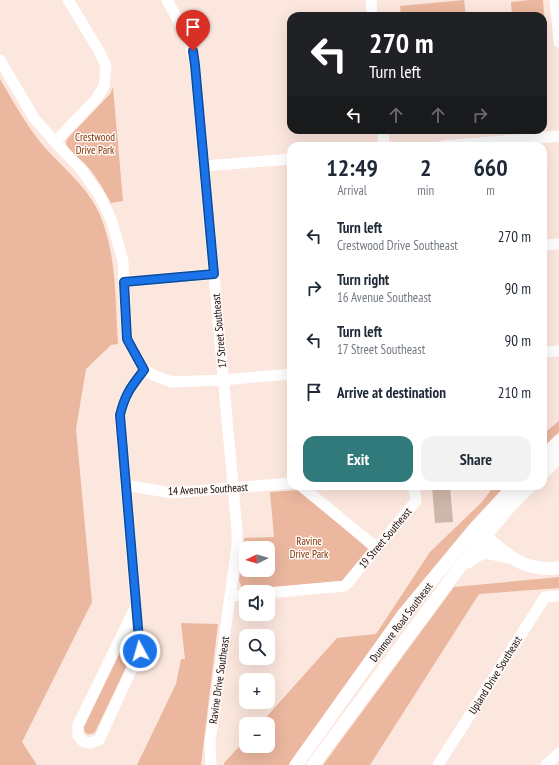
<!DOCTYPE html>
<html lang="en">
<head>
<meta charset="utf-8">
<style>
  body { margin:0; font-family:"PT Sans Narrow",sans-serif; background:#f2f2f3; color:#1f2937; height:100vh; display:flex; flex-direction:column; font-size:15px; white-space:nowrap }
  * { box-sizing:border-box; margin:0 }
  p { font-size:13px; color:#747a83 }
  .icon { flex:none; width:22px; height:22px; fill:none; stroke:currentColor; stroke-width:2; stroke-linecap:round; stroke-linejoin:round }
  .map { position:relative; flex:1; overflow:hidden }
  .details { position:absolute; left:287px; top:142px; width:260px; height:348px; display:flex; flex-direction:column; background:#fff; border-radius:12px; box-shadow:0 4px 16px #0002 }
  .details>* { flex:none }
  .guide { position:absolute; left:287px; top:12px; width:260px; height:122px; border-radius:12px; box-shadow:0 4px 16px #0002; background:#202124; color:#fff; overflow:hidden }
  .needle { width:26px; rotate:265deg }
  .fabs { position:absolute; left:239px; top:541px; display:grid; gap:8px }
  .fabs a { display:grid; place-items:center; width:36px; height:36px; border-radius:8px; background:#fff; box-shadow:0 4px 16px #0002; font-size:20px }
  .pin { position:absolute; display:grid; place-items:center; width:34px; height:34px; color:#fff; margin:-41px -17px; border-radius:50% 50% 50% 0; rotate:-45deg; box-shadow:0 0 4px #0007 }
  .pin .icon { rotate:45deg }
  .me { position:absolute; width:44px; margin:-22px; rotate:354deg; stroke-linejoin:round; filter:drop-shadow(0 0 3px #0008) }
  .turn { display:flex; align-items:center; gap:14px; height:84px; padding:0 16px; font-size:18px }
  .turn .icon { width:52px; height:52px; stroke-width:2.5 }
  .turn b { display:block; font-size:28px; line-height:34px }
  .lanes { display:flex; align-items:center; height:38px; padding:0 16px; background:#0003; justify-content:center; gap:20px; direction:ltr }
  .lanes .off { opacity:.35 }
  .eta { display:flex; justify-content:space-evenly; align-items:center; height:68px; text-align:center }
  .eta b { font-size:24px; font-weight:600; line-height:28px }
  .action { display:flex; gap:8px; margin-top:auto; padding:8px 16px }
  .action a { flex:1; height:46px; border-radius:12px; background:#307a7b; color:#fff; font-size:16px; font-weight:600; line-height:46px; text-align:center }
  .action a+a { background:#f2f2f3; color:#1f2937 }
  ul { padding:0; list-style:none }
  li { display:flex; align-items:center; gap:12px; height:52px; padding:0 16px }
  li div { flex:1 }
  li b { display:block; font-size:15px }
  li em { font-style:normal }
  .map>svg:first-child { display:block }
</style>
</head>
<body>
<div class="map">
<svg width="559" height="765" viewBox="0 0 559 765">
  <rect width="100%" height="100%" fill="#fce7de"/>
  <path fill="#ebb79e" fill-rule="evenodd" d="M464,0L466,16H401L400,6Z
    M530,0H543L545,24L543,25V16H512L511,2Z
    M0,79C13,101 25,123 41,143C60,166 86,184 99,213C117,253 115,300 118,344L111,345L86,369L76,429L92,602L22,742L37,765H0Z
    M113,87L123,201L111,203C103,189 96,175 84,163C78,157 67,151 66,142L68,138L110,94Z
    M559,421V432L543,448V434Z
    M494,486H505L443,557L289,765H224V763L246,739V746H268V724H260L337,638L376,634L430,552L482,502Z
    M299,490L368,549L342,581L243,590L239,581L244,538L274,537L270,492ZM246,548H268V570H246Z
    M559,577V588L479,594L370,765H323L454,587Z
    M181,623L218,624L201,765H137L176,684L181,659H185Z
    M127,643L131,644L134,647V651L95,732L91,734H87L84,731V727L123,646Z"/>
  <path fill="#cfb6aa" d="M432,486H450L453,522L435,523Z"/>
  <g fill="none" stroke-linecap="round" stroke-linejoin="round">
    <path stroke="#fff" stroke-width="11" d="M167,0L189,40L195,65L237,530V545L210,742L211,765
      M371,0L372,16
      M555,0L559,42
      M0,60L34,118L55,142L80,168L98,193L106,208L112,222L123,261L127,339L144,370L158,377L172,382L223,380L291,374
      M383,130L384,146
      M55,142L96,99L104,86L106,66L99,51L68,0
      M443,146L559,136
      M204,166L291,159
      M543,245L559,244
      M124,282L214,274
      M543,352L559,351
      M125,485L172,493L291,483
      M301,486L377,548
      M268,593L345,586L416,501L414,486
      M230,596L246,595
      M136,606L140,651L99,740L91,743L84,742L78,736V725L136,606L120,415C125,394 131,387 144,370
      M438,765L545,597L559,596
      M546,765L559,753"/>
    <path stroke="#fff" stroke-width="13" d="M543,457L559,441
      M543,473L559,457
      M478,530C504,553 522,572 559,568
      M468,562C484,549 488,552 507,557
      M296,765L403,615L475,528L514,486
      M313,765L456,572L510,506L530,486"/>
  </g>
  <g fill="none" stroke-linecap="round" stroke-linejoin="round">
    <defs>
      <path id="route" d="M140,651L120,415C125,394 131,387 144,370L127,339L124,282L214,274L195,65L193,51"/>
    </defs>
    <use href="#route" stroke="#114b97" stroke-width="10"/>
    <use href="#route" stroke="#1a73e8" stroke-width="7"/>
  </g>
  <g text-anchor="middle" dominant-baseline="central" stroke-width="3" stroke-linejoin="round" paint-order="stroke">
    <g font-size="11" fill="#813708" stroke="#fef8f6">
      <text x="95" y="137">Crestwood<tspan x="95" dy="13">Drive Park</tspan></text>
      <text x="309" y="541">Ravine<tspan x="309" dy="13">Drive Park</tspan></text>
    </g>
    <g font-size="11" fill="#120a06" stroke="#fef8f6">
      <text transform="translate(219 331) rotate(-95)">17 Street Southeast</text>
      <text transform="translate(208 489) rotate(-3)">14 Avenue Southeast</text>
      <text transform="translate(385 538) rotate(-50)">19 Street Southeast</text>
      <text transform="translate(401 622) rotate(-53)">Dunmore Road Southeast</text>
      <text transform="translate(495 675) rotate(-58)">Upland Drive Southeast</text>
      <text transform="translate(219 680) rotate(-82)">Ravine Drive Southeast</text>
    </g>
  </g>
</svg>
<div class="fabs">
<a><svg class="needle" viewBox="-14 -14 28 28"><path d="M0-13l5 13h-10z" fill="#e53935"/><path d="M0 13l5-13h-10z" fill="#747a83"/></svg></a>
<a><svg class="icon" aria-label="sound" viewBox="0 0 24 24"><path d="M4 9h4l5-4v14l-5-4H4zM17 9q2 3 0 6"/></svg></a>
<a><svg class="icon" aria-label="search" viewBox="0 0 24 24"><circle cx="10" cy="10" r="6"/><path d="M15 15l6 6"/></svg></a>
<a>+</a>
<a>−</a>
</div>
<div class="pin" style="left:193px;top:51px;background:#d93025"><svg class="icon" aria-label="arrive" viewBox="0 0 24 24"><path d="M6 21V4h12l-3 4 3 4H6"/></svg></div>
<svg class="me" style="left:140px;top:651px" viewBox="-20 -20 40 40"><circle r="17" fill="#1a73e8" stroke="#fff" stroke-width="3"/><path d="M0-11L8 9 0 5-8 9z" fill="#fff"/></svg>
<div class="guide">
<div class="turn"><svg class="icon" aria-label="left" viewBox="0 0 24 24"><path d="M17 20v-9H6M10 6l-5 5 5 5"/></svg><div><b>270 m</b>Turn left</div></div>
<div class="lanes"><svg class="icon" aria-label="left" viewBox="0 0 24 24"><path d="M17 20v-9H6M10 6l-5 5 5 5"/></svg><svg class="icon off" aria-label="ahead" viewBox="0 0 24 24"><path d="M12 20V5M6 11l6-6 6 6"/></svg><svg class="icon off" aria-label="ahead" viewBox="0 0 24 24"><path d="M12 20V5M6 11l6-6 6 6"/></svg><svg class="icon off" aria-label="right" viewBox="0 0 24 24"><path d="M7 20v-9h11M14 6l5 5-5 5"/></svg></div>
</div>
<section class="details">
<div class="eta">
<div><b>12:49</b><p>Arrival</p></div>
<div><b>2</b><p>min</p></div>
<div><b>660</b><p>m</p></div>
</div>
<ul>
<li><svg class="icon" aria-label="left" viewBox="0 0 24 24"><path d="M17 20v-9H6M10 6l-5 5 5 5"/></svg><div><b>Turn left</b><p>Crestwood Drive Southeast</p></div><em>270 m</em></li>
<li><svg class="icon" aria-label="right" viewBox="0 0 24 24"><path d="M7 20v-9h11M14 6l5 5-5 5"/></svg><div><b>Turn right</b><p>16 Avenue Southeast</p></div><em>90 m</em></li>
<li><svg class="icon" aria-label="left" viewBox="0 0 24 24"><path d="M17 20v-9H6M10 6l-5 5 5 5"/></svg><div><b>Turn left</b><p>17 Street Southeast</p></div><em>90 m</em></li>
<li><svg class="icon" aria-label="arrive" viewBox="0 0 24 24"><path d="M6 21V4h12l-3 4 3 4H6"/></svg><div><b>Arrive at destination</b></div><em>210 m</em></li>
</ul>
<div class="action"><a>Exit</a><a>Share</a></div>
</section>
</div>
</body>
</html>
